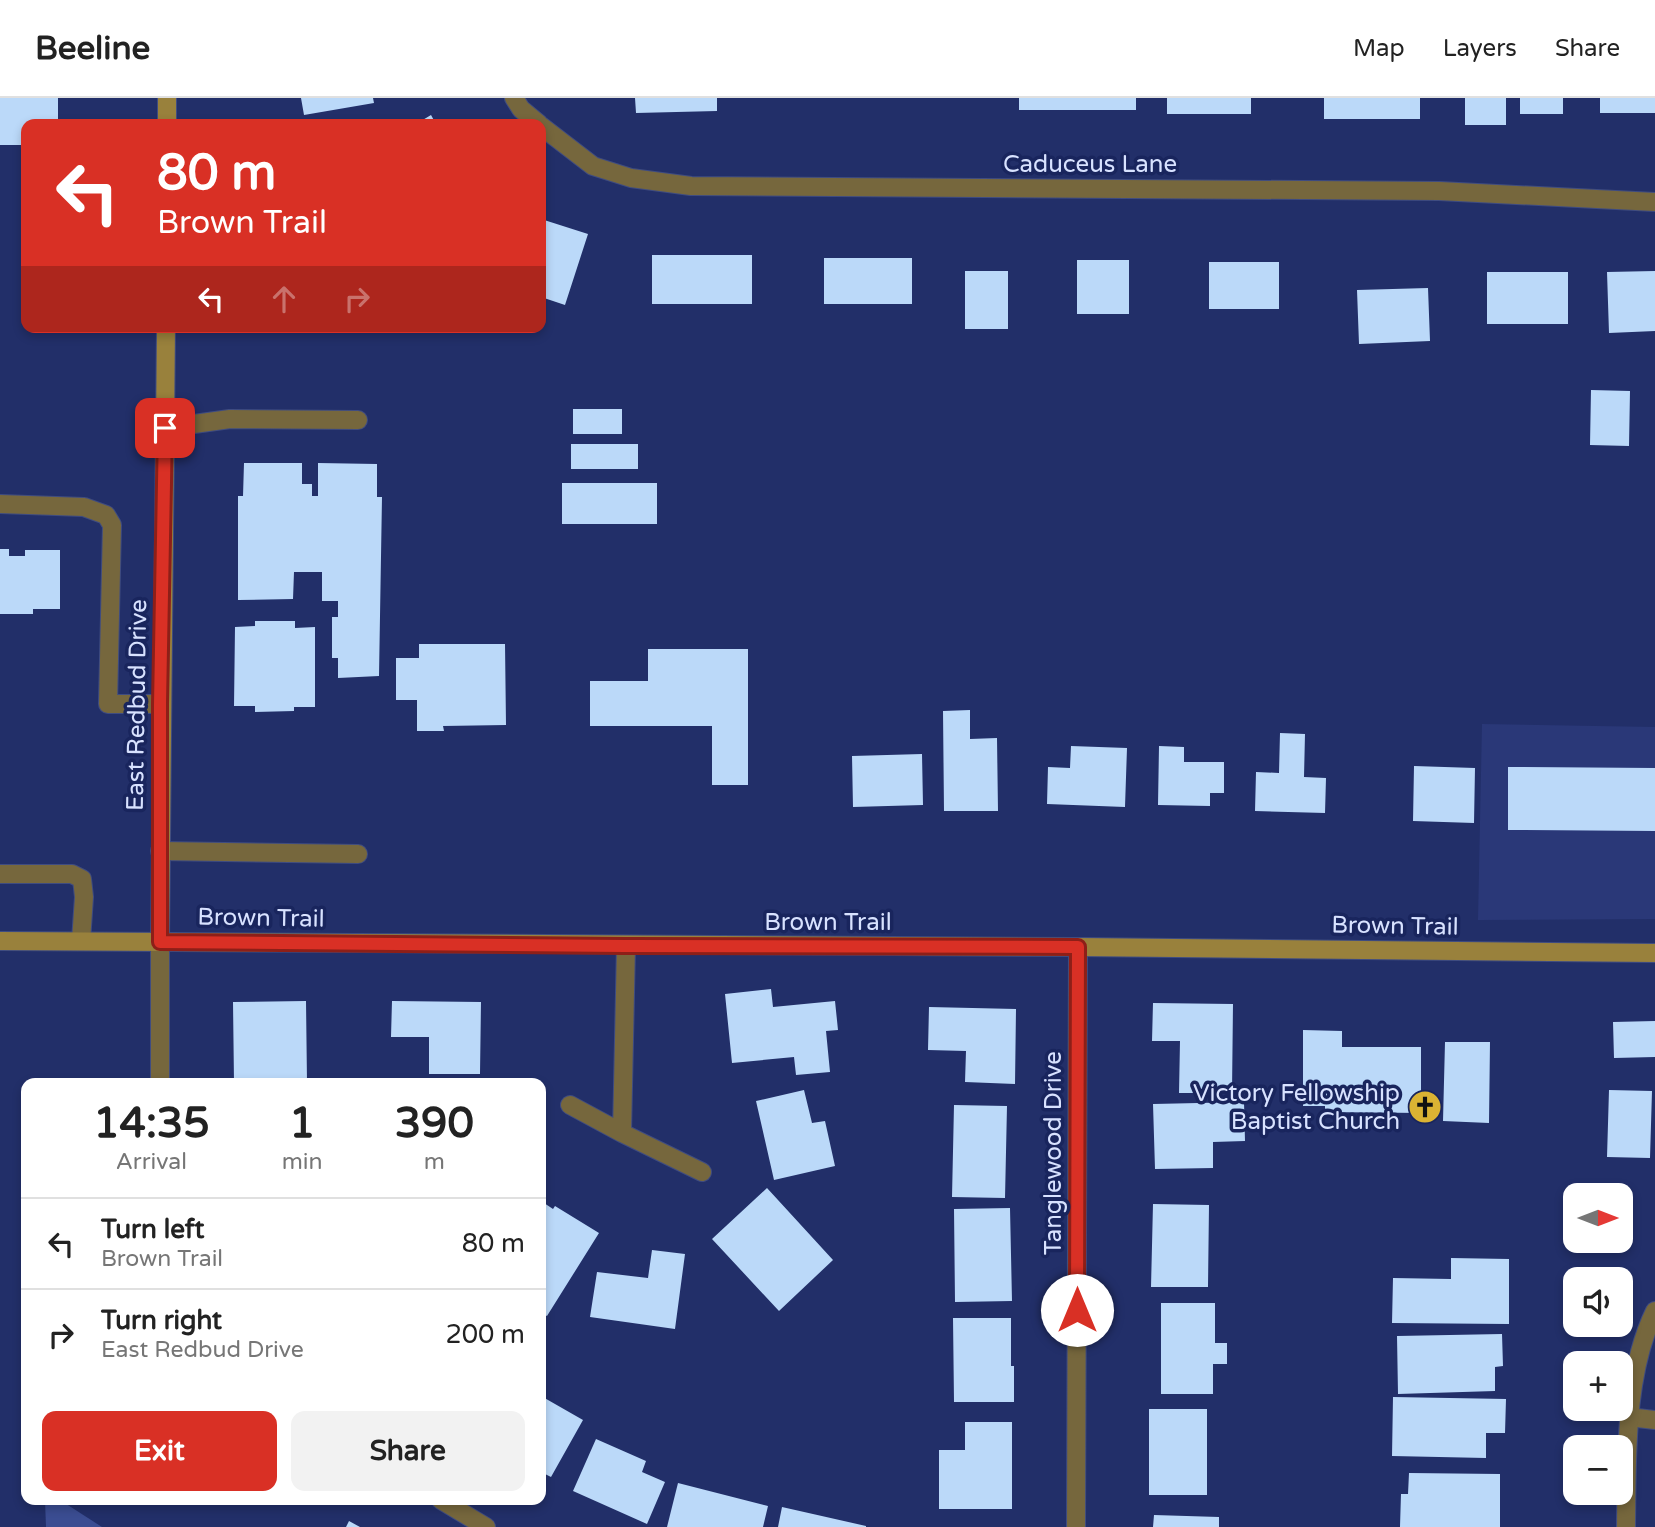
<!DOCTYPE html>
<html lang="en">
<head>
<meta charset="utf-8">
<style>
  body { margin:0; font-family:"Varela Round",sans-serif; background:#f2f2f2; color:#222; height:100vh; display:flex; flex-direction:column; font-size:26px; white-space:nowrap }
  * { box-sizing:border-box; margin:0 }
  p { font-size:23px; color:#767676 }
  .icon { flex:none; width:38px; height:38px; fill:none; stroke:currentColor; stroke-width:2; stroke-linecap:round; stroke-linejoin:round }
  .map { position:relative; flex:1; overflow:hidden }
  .side { position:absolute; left:21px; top:980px; width:525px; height:427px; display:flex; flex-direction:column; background:#fff; border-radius:14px; box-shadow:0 4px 10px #0003 }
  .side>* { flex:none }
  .hud { position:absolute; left:21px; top:21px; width:525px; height:214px; border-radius:14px; box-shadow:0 4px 10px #0003; background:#d93025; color:#fff; overflow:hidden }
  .needle { width:46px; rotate:90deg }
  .fabs { position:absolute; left:1563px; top:1085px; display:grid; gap:14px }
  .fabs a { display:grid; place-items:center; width:70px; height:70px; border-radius:14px; background:#fff; box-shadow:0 4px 10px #0003; font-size:35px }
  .pin { position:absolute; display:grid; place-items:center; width:60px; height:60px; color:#fff; margin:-30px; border-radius:14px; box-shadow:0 4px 10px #0006 }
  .me { position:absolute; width:77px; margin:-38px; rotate:0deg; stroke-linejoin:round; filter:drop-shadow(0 0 5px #0008) }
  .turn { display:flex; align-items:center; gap:24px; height:147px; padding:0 21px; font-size:32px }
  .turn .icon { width:91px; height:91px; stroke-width:2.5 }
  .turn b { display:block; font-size:49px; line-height:60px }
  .lanes { display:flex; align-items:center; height:66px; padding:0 21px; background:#0003; justify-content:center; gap:35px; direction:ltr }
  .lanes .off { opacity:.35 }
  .eta { display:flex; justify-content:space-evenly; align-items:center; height:119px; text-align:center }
  .eta b { font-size:42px; font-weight:700; line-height:49px }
  .action { display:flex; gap:14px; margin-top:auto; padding:14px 21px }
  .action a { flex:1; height:80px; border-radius:14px; background:#d93025; color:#fff; font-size:28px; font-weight:700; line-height:80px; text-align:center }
  .action a+a { background:#f2f2f2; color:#222 }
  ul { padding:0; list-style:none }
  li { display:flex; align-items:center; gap:21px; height:91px; padding:0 21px; border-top:2px solid #e0e0e0 }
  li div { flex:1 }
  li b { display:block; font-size:26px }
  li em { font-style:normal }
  header { display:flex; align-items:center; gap:42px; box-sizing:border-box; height:98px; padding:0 35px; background:#fff; border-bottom:2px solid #e0e0e0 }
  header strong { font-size:33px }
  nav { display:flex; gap:38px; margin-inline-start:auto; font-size:24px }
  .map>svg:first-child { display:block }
</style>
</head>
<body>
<header>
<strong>Beeline</strong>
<nav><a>Map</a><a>Layers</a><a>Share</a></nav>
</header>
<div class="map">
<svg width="1655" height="1429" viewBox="0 0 1655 1429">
  <rect width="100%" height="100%" fill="#222f69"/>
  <path fill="#2a3878" d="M1482,626L1655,629V821L1478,822Z"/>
  <path fill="#3b4d92" d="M45,1402H60L102,1429H46Z"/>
  <path fill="#bbd9f9" d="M0,0H58V26H26V47H0Z
    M301,0H373L374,5L304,17Z
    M635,0H717V13L636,15Z
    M1019,0H1136V12H1019Z
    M1167,0H1251V16H1167Z
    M1324,0H1420V21H1324Z
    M1465,0H1506V27H1465Z
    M1520,0H1563V16H1520Z
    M1600,0H1655V15H1600Z
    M431,17L436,26H416Z
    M541,121L588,136L565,207L541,199Z
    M652,157H752V206H652Z
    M824,160H912V206H824Z
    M1077,162H1129V216H1077Z
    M1209,164H1279V211H1209Z
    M965,173H1008V231H965Z
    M1655,173V233L1609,235L1607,174Z
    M1487,174H1568V226H1487Z
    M1428,190L1430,243L1359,246L1357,192Z
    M1591,292L1630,293L1629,348L1590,347Z
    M573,311H622V336H573Z
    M571,346H638V371H571Z
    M244,365H302V386H312V398H318V365L377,366V399H382L379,578L338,580V560H332V519H338V503H322V474H294L293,501L238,502V398H243Z
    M562,385H657V426H562Z
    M0,451H9V458H25V452H60V511H33V516H0Z
    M255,523H295V530L315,529V609H294V613L255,614V608H234L235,529L255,528Z
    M419,546H505L506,627L443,628L444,633H417V602H396V560H419Z
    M648,551H748V687H712V628H590V583H648Z
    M970,612V641L997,640L998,713H944L943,613Z
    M1280,635L1305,636L1304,679L1326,680L1325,715L1255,713L1256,674L1279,675Z
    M1071,648L1127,650L1125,709L1047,706L1048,669L1070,670Z
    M1159,648L1184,649V664H1224V695H1210V708L1158,707Z
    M922,656L923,707L853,709L852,658Z
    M1414,668L1475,670L1474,725L1413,723Z
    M1508,669L1655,670V733L1508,732Z
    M771,891L773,909L835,903L838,932L826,933L830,974L796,977L794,959L732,965L725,896Z
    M306,903L307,984L234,985L233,904Z
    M392,903L481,904L480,976H429V939H391Z
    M1153,905L1233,906L1232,995H1179L1180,943H1152Z
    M929,909L1016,911L1015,986L965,984L966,953L928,952Z
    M1655,923V959L1614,960L1613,924Z
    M1303,932L1342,933V949H1421V1015L1325,1014V1008H1303Z
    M1445,944H1490L1489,1025L1443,1023Z
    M804,992L812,1025L825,1023L835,1068L774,1082L756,1003Z
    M1609,992L1652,993L1650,1060L1607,1059Z
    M1244,1004L1245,1043L1213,1044V1070L1155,1071L1153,1006Z
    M954,1007L1007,1008L1005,1100L952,1099Z
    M767,1090L833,1162L779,1213L712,1141Z
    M541,1103L553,1111L555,1108L599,1135L547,1218L541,1215V1158L544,1153L541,1151Z
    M1153,1106L1209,1107L1208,1189H1151Z
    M1010,1110L1012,1203L955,1204L954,1111Z
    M652,1152L685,1156L675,1231L590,1219L597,1174L648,1180Z
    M1451,1160L1509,1161V1226L1392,1225L1393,1180L1451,1181Z
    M1161,1205H1215V1245H1227V1266H1213V1296H1161Z
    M953,1220H1011V1268H1014V1304H954Z
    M1502,1236L1503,1268L1495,1269V1293L1398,1296L1397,1238Z
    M541,1298L583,1322L551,1379L541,1374Z
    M1393,1299L1506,1301L1505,1335H1486V1360L1392,1358Z
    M1149,1311H1207V1397H1149Z
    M965,1324H1012V1411H939V1352H965Z
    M596,1341L646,1363L642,1374L665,1384L647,1426L573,1393Z
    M1409,1375L1500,1376V1429H1400L1401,1396H1408Z
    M678,1385L768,1408L763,1429H667Z
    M782,1409L866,1428V1429H778Z
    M1154,1417L1219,1419V1429H1153Z
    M349,1423L360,1429H346Z"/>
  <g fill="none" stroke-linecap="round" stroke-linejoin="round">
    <defs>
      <path id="lane" d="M165,330L230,321L358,322
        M0,406L84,409L106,417L112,427L108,606H160
        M160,753L358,756
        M0,776H72L82,781L84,799L81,843
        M1629,1319L1655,1322"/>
      <path id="street" d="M514,0L521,11L539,26
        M541,28L593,68L631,80L691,88L1439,93L1655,104
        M160,844V985
        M626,848L622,1035L702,1074
        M570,1007L622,1035
        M441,1402L486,1429
        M1076,1429L1078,849
        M1626,1429C1627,1360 1624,1276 1655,1213"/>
      <path id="secondary" d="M167,26V0
        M0,843L1078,849L1655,855
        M160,844L166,229"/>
    </defs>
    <use href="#lane" stroke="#3f4c81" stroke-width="20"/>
    <use href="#street" stroke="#3f4c81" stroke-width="20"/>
    <use href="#secondary" stroke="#3f4c81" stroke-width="20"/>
    <use href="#lane" stroke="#76673d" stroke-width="18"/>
    <use href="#street" stroke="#76673d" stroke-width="18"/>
    <use href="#secondary" stroke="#99813c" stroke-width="18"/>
  </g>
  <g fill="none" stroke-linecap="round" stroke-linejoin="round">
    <defs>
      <path id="route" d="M165,330L160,606V844L625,848L1078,849L1077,1212"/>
    </defs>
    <use href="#route" stroke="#8d1f18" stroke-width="18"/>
    <use href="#route" stroke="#d93025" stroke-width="12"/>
  </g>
  <defs>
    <symbol id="church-disc" viewBox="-11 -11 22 22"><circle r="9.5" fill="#dbb333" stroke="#19255d"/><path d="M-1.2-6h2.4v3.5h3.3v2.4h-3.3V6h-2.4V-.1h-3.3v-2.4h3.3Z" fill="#111"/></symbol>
  </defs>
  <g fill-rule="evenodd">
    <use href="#church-disc" x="1406" y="990" width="38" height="38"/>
  </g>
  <g text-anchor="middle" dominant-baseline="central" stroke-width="7" stroke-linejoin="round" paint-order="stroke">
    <g font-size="24" fill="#d8e2ff" stroke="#19255d">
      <text x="1090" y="66">Caduceus Lane</text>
      <text transform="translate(137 607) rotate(-89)">East Redbud Drive</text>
      <text transform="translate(261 820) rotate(1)">Brown Trail</text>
      <text x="828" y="824">Brown Trail</text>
      <text transform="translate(1395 828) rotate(1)">Brown Trail</text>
      <text transform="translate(1053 1055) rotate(-90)">Tanglewood Drive</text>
    </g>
    <g font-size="24" fill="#d8e2ff" stroke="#19255d" text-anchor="end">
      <text x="1400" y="995">Victory Fellowship<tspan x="1400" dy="28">Baptist Church</tspan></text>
    </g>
  </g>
</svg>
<div class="fabs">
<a><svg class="needle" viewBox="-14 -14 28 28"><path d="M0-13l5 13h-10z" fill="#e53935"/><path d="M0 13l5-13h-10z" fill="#767676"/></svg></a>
<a><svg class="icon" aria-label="sound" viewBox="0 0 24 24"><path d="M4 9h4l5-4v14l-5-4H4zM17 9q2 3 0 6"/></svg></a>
<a>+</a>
<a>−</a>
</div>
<div class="pin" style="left:165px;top:330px;background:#d93025"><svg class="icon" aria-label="arrive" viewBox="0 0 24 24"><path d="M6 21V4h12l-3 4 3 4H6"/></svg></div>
<svg class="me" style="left:1077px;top:1212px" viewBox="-20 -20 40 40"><circle r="19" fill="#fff"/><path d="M0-13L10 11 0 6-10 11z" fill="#d93025"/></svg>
<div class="hud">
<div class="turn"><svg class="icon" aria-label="left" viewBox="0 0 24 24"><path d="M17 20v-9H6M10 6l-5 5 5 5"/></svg><div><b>80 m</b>Brown Trail</div></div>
<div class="lanes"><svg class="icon" aria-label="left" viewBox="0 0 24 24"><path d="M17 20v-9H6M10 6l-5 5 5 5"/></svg><svg class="icon off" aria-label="ahead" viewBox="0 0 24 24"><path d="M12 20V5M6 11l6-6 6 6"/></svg><svg class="icon off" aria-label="right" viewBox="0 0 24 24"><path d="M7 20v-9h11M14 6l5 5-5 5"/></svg></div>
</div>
<section class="side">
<div class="eta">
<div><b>14:35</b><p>Arrival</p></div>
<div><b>1</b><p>min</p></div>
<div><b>390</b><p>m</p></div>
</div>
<ul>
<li><svg class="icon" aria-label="left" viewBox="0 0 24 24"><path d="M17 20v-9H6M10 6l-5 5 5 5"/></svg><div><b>Turn left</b><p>Brown Trail</p></div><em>80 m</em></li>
<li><svg class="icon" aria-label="right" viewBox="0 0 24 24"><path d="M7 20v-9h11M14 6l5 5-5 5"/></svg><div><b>Turn right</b><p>East Redbud Drive</p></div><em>200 m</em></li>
</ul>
<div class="action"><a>Exit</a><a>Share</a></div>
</section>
</div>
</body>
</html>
